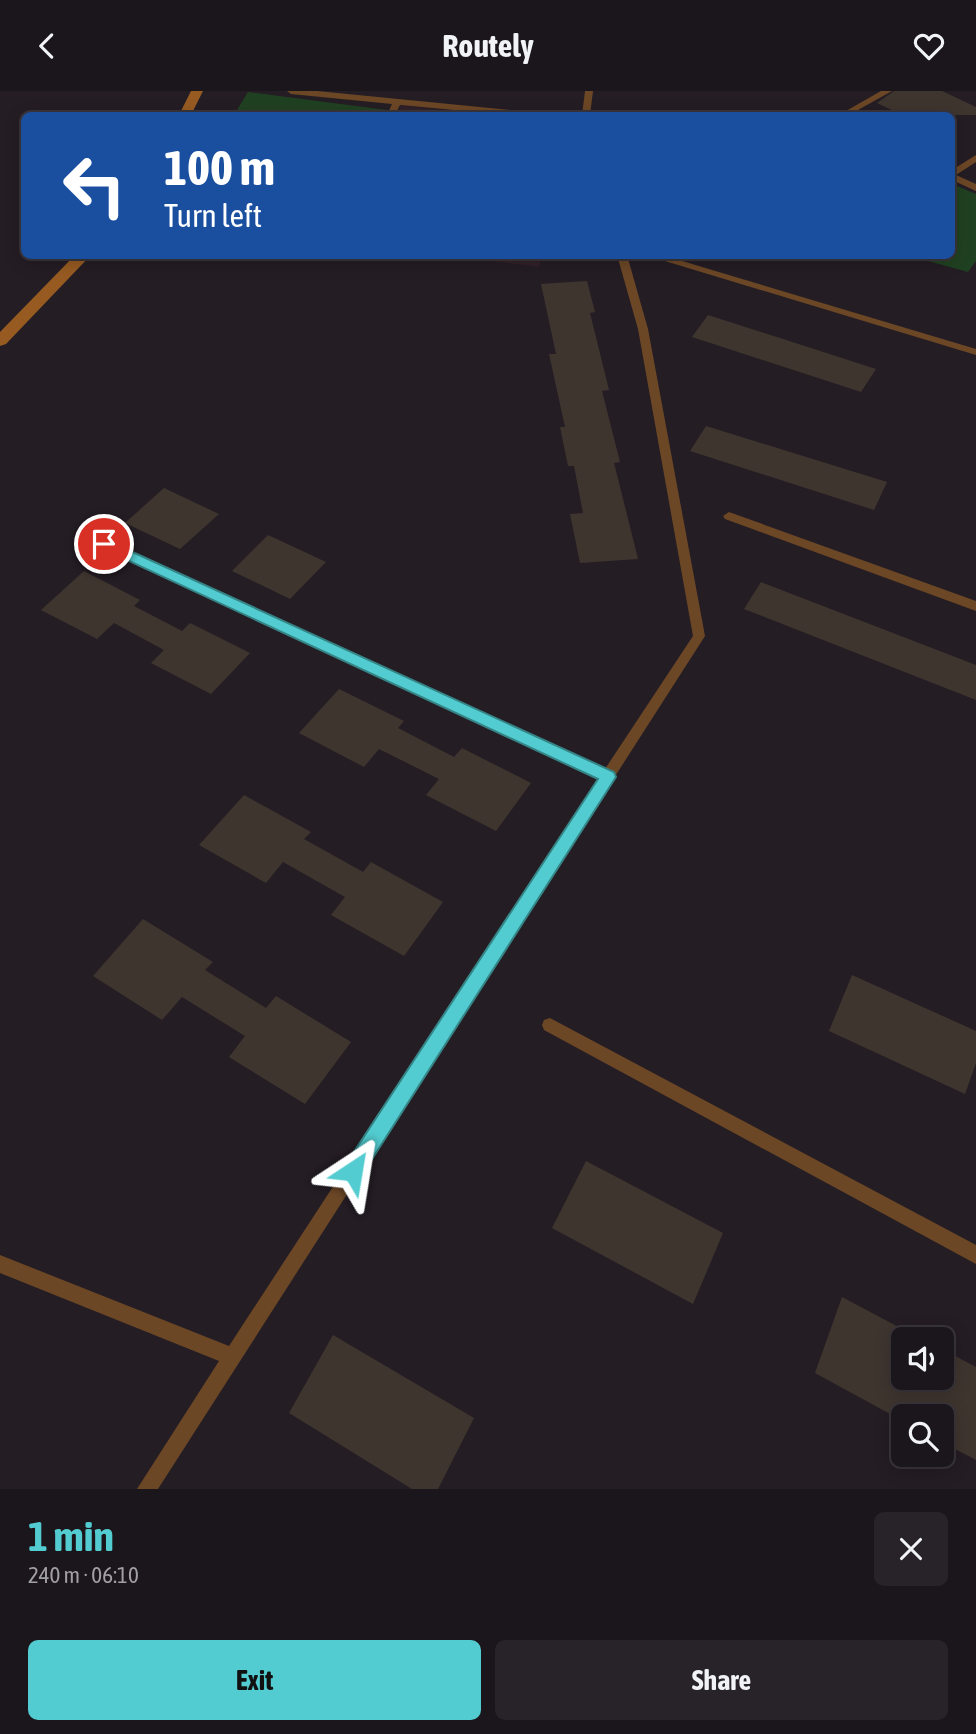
<!DOCTYPE html>
<html lang="en">
<head>
<meta charset="utf-8">
<style>
  body { margin:0; font-family:"Asap Condensed",sans-serif; background:#282328; color:#f1f3f6; height:100vh; display:flex; flex-direction:column; font-size:26px; white-space:nowrap }
  * { box-sizing:border-box; margin:0 }
  p { font-size:23px; color:#a09fa3 }
  .icon { flex:none; width:38px; height:38px; fill:none; stroke:currentColor; stroke-width:2; stroke-linecap:round; stroke-linejoin:round }
  .map { position:relative; height:1398px; overflow:hidden }
  .drawer { display:flex; flex-direction:column; background:#1b161b; flex:1 }
  .drawer>* { flex:none }
  .hud { position:absolute; left:21px; top:21px; width:934px; height:147px; border-radius:10px; box-shadow:0 4px 18px #0003,0 0 0 2px #39353a; background:#1a4fa0; color:#fff; overflow:hidden }
  .fabs { position:absolute; left:891px; top:1236px; display:grid; gap:14px }
  .fabs a { display:grid; place-items:center; width:63px; height:63px; border-radius:10px; background:#1b161b; box-shadow:0 4px 18px #0003,0 0 0 2px #39353a; font-size:35px }
  .pin { position:absolute; display:grid; place-items:center; width:60px; height:60px; color:#fff; margin:-30px; border:4px solid #fff; border-radius:50%; box-shadow:0 2px 7px #0007 }
  .me { position:absolute; width:77px; margin:-38px; rotate:33deg; stroke-linejoin:round; filter:drop-shadow(0 0 5px #0008) }
  .turn { display:flex; align-items:center; gap:24px; height:147px; padding:0 28px; font-size:32px }
  .turn .icon { width:91px; height:91px; stroke-width:2.5 }
  .turn b { display:block; font-size:49px; line-height:60px }
  .round { display:grid; place-items:center; flex:none; width:74px; height:74px; border-radius:10px; background:#282328 }
  .head { display:flex; align-items:center; justify-content:space-between; height:119px; padding:0 28px }
  h1 { font-size:42px; font-weight:700; line-height:52px; color:#52ccd0 }
  .action { display:flex; gap:14px; margin-top:auto; padding:14px 28px }
  .action a { flex:1; height:80px; border-radius:10px; background:#52ccd0; color:#111; font-size:28px; font-weight:700; line-height:80px; text-align:center }
  .action a+a { background:#282328; color:#f1f3f6 }
  header { display:flex; justify-content:space-between; align-items:center; height:91px; padding:0 28px; background:#1b161b; font-size:32px; font-weight:700 }
  .map>svg:first-child { display:block }
</style>
</head>
<body>
<header><svg class="icon" aria-label="back" viewBox="0 0 24 24"><path d="M15 5l-7 7 7 7"/></svg>Routely<svg class="icon" aria-label="heart" viewBox="0 0 24 24"><path d="M12 20l-8-8c-3-5 5-10 8-4 3-6 11-1 8 4z"/></svg></header>
<div class="map">
<svg width="976" height="1398" viewBox="0 0 976 1398">
  <rect width="100%" height="100%" fill="#241d24"/>
  <path fill="#322129" d="M401,15L500,24H397Z
    M454,165H542L539,176Z"/>
  <path fill="#204121" d="M248,1L387,19L385,24H234Z
    M952,93L976,103V170L968,181L910,165L952,164Z"/>
  <path fill="#3f352f" d="M894,0H942L976,16V24H902L877,12Z
    M587,190L595,221L590,222L609,299L602,300L620,371L614,372L638,468L580,472L570,423L583,422L574,375H568L560,336H565L549,263H556L541,193Z
    M708,224L876,278L861,301L692,246Z
    M706,335L887,391L874,419L690,360Z
    M164,397L219,423L180,458L125,432Z
    M268,444L326,471L290,508L232,480Z
    M84,480L140,509L134,515L182,540L190,532L250,562L211,603L151,572L164,559L114,532L97,548L41,519Z
    M761,491L976,574V609L744,518Z
    M339,598L404,630L398,637L454,666L462,657L531,692L496,740L426,704L439,688L379,658L364,676L299,642Z
    M244,704L311,741L304,748L363,781L371,771L443,811L404,865L331,824L345,806L283,771L266,792L199,754Z
    M143,828L213,871L205,879L266,917L276,905L351,951L305,1013L229,966L245,945L182,906L162,929L93,885Z
    M852,884L976,940V972L965,1003L829,940Z
    M586,1070L723,1142L693,1213L552,1137Z
    M842,1206L921,1248H903V1286H942V1258L976,1276V1369L942,1351V1325H903V1330L815,1282Z
    M333,1244L474,1327L438,1398H412L289,1322Z"/>
  <g fill="none" stroke-linecap="round" stroke-linejoin="round">
    <path fill="#6c4726" fill-rule="evenodd" d="M287,0H317L529,21L533,24H508L400,14L395,24H387L392,13L291,3Z
      M585,0H593L590,24H582Z
      M881,0H892L849,24H839Z
      M976,64V71L956,84L976,93V100L952,89V79Z
      M617,164H627L648,238L705,545L158,1398H137L219,1270L0,1182V1164L229,1255L599,688L100,456L98,453L100,450H108L605,678L693,545L638,238Z
      M645,164H662L976,258V264Z
      M729,421L976,510V520L725,428L723,425Z
      M550,927L976,1154V1173L544,939L542,934L544,929Z"/>
    <path fill="#975b22" fill-rule="evenodd" d="M191,0H203L191,24H179Z
      M75,164H91L6,253L0,255V241Z"/>
  </g>
  <path fill="#52ccd0" stroke="#358587" stroke-width="2" d="M104,448L614,681L616,686L360,1087L353,1090L346,1087L343,1080L346,1073L598,688L99,456L97,453Z"/>
</svg>
<div class="fabs">
<a><svg class="icon" aria-label="sound" viewBox="0 0 24 24"><path d="M4 9h4l5-4v14l-5-4H4zM17 9q2 3 0 6"/></svg></a>
<a><svg class="icon" aria-label="search" viewBox="0 0 24 24"><circle cx="10" cy="10" r="6"/><path d="M15 15l6 6"/></svg></a>
</div>
<div class="pin" style="left:104px;top:453px;background:#d93025"><svg class="icon" aria-label="arrive" viewBox="0 0 24 24"><path d="M6 21V4h12l-3 4 3 4H6"/></svg></div>
<svg class="me" style="left:353px;top:1080px" viewBox="-20 -20 40 40"><path d="M0-17L14 15 0 8-14 15z" fill="#52ccd0" stroke="#fff" stroke-width="4"/></svg>
<div class="hud">
<div class="turn"><svg class="icon" aria-label="left" viewBox="0 0 24 24"><path d="M17 20v-9H6M10 6l-5 5 5 5"/></svg><div><b>100 m</b>Turn left</div></div>
</div>
</div>
<section class="drawer">
<div class="head"><div><h1>1 min</h1><p>240 m · 06:10</p></div><a class="round"><svg class="icon" aria-label="close" viewBox="0 0 24 24"><path d="M6 6l12 12M18 6L6 18"/></svg></a></div>
<div class="action"><a>Exit</a><a>Share</a></div>
</section>
</body>
</html>
